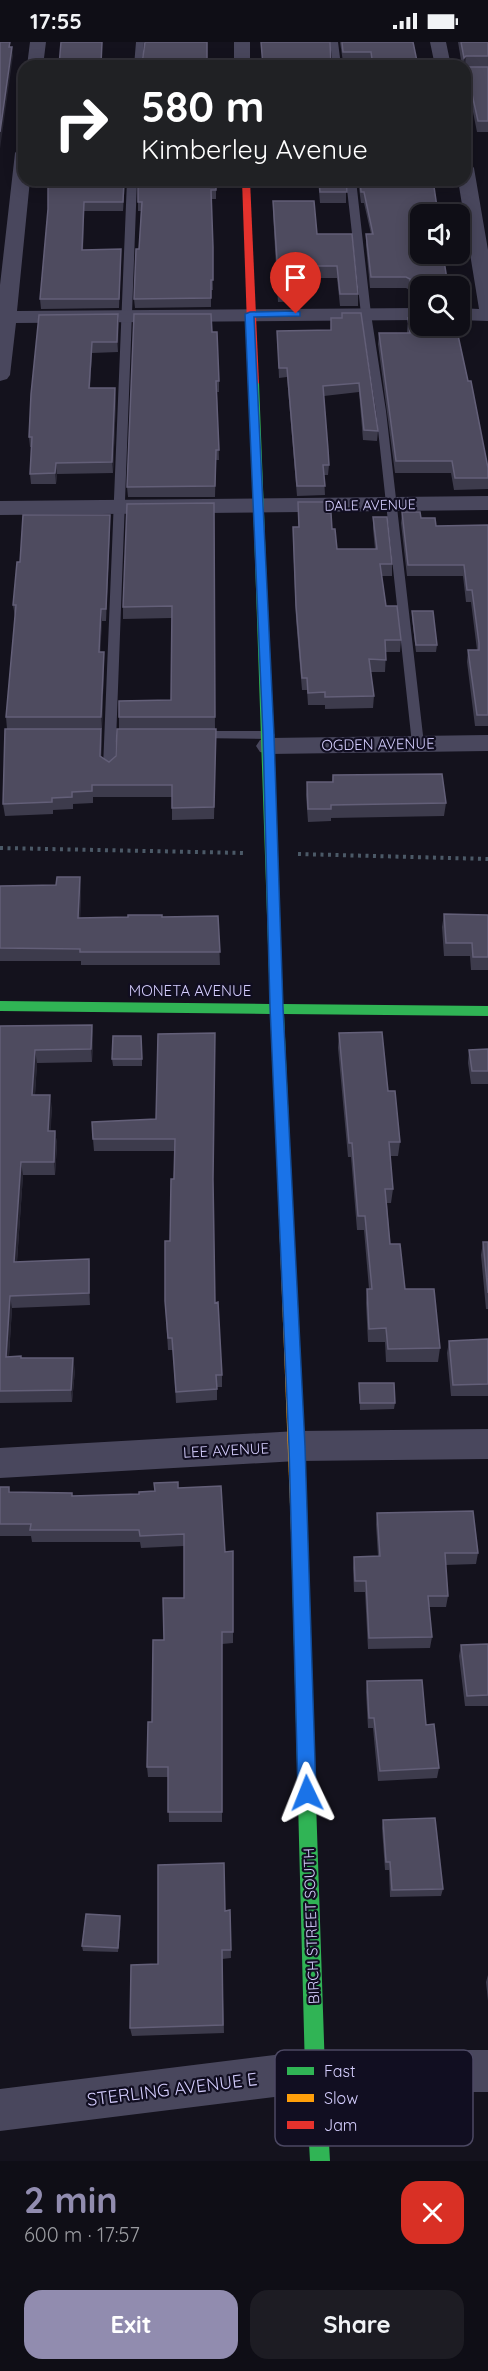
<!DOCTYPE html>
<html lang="en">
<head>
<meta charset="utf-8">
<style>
  body { margin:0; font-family:Quicksand,sans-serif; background:#1d1c23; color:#f1f3f6; height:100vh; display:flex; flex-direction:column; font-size:22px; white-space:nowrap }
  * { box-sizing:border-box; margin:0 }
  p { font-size:20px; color:#9b9ca1 }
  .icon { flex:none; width:33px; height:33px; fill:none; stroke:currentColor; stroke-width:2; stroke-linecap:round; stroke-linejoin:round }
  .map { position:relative; height:2119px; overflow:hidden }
  .details { display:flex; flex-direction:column; background:#0f0e16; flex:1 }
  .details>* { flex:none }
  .top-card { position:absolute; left:18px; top:18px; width:453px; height:126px; border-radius:18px; box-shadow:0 3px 15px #0003,0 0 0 2px #2f2e35; background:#202124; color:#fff; overflow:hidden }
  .fabs { position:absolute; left:410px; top:162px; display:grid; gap:12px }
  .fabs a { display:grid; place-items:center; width:60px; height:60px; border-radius:12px; background:#0f0e16; box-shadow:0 3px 15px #0003,0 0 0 2px #2f2e35; font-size:30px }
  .pin { position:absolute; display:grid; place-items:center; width:51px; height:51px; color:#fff; margin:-62px -26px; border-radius:50% 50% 50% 0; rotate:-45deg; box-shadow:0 0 6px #0007 }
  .pin .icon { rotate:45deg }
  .me { position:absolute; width:66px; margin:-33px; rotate:358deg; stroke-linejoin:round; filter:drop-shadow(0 0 4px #0008) }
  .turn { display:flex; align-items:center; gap:21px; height:126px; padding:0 24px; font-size:27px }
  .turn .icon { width:78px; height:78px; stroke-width:2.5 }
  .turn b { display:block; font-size:42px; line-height:51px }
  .round { display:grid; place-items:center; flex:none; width:63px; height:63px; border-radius:18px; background:#1d1c23 }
  .summary { display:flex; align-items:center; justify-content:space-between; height:102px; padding:0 24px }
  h1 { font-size:36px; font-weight:800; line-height:45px; color:#918caf }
  .action { display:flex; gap:12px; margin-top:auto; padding:12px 24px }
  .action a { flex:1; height:69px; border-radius:18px; background:#918caf; color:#fff; font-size:24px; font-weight:800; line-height:69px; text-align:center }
  .action a+a { background:#1d1c23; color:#f1f3f6 }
  .status { display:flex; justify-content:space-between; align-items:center; height:42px; padding:0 30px; background:#0f0e16; direction:ltr }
  .status svg { height:16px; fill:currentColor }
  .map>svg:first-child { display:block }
</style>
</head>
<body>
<div class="status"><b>17:55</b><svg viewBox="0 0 49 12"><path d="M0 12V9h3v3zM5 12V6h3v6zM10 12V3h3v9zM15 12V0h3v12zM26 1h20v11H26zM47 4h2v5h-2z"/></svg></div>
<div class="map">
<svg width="488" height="2119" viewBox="0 0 488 2119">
  <rect width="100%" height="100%" fill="#14121d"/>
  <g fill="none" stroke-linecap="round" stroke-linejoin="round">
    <path stroke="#4b5967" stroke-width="4" stroke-dasharray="3 4.5" stroke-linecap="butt" d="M0,806L245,811
      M298,812L488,817"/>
    <path fill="#49475d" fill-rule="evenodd" d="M136,0H144L142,24H134Z
      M330,0H338L341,24H333Z
      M127,138H137L115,726L109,730L103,726Z
      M346,138H356L371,272L386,369L424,702L418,706L412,702L376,369L361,272Z
      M197,689H269L275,693L269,697L193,696L191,693Z"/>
    <path fill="#49475d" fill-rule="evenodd" d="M30,0H46L43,24H27Z
      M234,0H250V24H234Z
      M430,0H446L451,24H435Z
      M24,106V138H30L17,269L420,266V278L16,281L10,333L7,337L0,339V243L15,111L18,107Z
      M465,121L471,122L474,126L488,208V279L459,278V266L479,267L458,138H465Z
      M488,454V468L0,473V459Z
      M488,693V709L269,712L260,710L256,704L260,698L269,696Z
      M488,1387V1417L297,1419L0,1436V1406L297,1389Z
      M315,2008H488V2050H315L0,2089V2047Z"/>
    <path fill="#30b455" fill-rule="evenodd" d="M254,338L259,341L283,962L488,964V974L284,972L292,1151L290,1155H280L278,1151L271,972L0,969V959L270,962L249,341Z
      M299,1483L305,1485L307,1490L325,2029L330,2119H310L305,2029L291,1490L293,1485Z"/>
    <path fill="#ff9f0a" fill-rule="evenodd" d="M285,1145L290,1147L292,1151L307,1490L305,1495L299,1497L293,1495L291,1490L278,1151L280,1147Z"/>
    <path fill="#e5322d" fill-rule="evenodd" d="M242,138H250L259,341L254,344L249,341Z"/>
  </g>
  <path fill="#3d3b4c" d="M340,0H413L418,24H371L370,20H343Z
    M458,0H488V90H477L466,35V25L462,24Z
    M46,138H125L123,169H84L83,208L121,216L119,266L41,267L40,257L48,167V140H46Z
    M216,138V157H211L213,248H211V265L135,266L134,257L139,207L141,169H138V160Z
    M318,138H346V161H320Z
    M358,138H433L420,244V266L412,264L410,248L406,246H370L366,203V192H371L364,161H361Z
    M273,159L317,192L358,252V264H340L337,236H299L300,259L278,260L273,171Z
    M416,269L468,339L488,426V447L454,448L451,431H395L378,302L379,291H407L408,276H415Z
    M342,271L378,389L377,399L363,398L359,350L324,354L329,423L328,433H324L325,453L297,454L287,335L279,336L277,289L331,288L341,276Z
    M118,272V310L92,311L90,346L116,357L113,431L57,432L56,442H31L30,432L32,405H30L29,395L31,352Z
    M134,272L219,339V350H217L219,418H216L215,455H128L127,445Z
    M298,460L327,471L337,507H375L373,487V475L392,522V534H382L386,564L401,598L400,610H386L385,630H371L374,654L373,666L325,667V663H308L307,648H302L296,577L293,497V485H299Z
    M214,461L215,687H119V675L171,658L172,576L123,577V565Z
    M402,470L421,476L436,484L488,483V684H475L467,620L468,608H477L471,560H466L463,534H407L401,481Z
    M110,473V484L106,579H102L100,610H104V622L102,687H7L6,675L15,575L13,563L20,520Z
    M412,569L437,603L436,610H416L412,576Z
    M216,687L214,777L172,778V755H93V761L73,762V767L53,768V772L5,774L3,762L102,699L101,715L109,720Z
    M333,733L446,761L444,774L331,776V779L308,780L306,753L307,740H332Z
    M0,844L81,847L80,876L218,874L220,923H81V919H0Z
    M444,872L488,873V928H471L470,914H444L442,885Z
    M92,983L93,996L92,1020L37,1021L35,1053L52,1066L50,1089H55L57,1102L55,1133H23L17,1220L89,1217L90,1229V1263L12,1266L9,1314L21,1316L75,1328L72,1360L0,1361V984Z
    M339,991L388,1049L400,1100L398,1114H390L393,1147L391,1161H387L390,1202L405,1247L440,1306L438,1320H386L385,1300H368L366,1261L367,1247H369L364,1188H357L351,1115H348L338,1006Z
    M158,992L213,1149L215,1261L222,1333V1345H217V1358L176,1361L173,1308H168L165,1259L170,1199L175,1109H94L93,1097L156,1077Z
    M142,1001V1024H113L112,1017Z
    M488,1007V1042H471L468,1021L469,1008Z
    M483,1200H488V1267H486L481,1213Z
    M488,1297V1354H451L447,1311L449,1299Z
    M359,1341L395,1361L394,1367L360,1368Z
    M0,1445L10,1450L72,1454L139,1452L155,1449L178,1446L225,1510L233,1550V1601L222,1602V1780H169L168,1735H148L147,1725L164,1598L184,1556V1504L141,1506L140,1500H32L31,1494H0Z
    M377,1471L478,1511L476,1522L445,1523L448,1554L446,1565H429L432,1595L430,1606L368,1607L365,1550H354L353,1526L354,1515L378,1514L376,1482Z
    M488,1602V1664H465L459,1614L461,1603Z
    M367,1639L439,1726L437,1736L378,1739L373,1686H368L366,1650Z
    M383,1778L443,1847L441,1854L390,1855L389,1828H385L382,1786Z
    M230,1868L231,1916L222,1917L224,1991L132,1994L130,1986L158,1922L225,1869Z
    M120,1874L121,1879L118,1910L83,1909L82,1904Z
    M488,1933V1959L486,1940Z"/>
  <path fill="#262431" d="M12,5L13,14L0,107V90Z
    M466,14L465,25L463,24L464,16Z
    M124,138H125L123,169V160Z
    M84,160V169L83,217L82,208Z
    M118,272L119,282L118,310L117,300Z
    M92,300V311L89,357V346Z
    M115,346L116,357L113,431L112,420Z
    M56,421L57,432L56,442L55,431Z
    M110,473V484L106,579V567Z
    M101,567L102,579L100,622L99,610Z
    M104,610V622L102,687L101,675Z
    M101,687L102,699L101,726L100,714Z
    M80,835L81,847L80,888L78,876Z
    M92,983L93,996L92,1020L91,1007Z
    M35,1008L37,1021L34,1066L32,1053Z
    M50,1053L52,1066L50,1102L48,1089Z
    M55,1089L57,1102L55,1133L54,1120Z
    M21,1120L23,1133L16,1232L14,1220Z
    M89,1217L90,1229V1263L89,1251Z
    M10,1254L12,1266L8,1327L6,1315Z
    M73,1316L75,1328L72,1360L71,1348Z
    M120,1874L121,1879L118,1910V1906Z"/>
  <path fill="#4e4b5f" stroke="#635f78" stroke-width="1.5" d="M0,0H10L9,5H12L0,90Z
    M61,0H102L101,22H142L145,0H207V24H59Z
    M261,0H330L331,24H263Z
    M342,0H413L418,24H373L371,10H343Z
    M461,0H488V14H466L464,16Z
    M466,25H488V79H478Z
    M48,138H124L123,160H84L82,208L121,207L119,257H40L48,167Z
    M138,138H216V148H211L213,205V238H211V256L134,257L136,207H139L142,160H138Z
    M319,138H346L347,150H320Z
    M360,138H433L438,172H420V212H443L448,244H420V254L413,253L410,237L406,235H371L366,192H373L364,150H361Z
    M273,159H314L317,192H352L358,252H340L337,224H298L300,247H279Z
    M416,269H420V284H456L468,339H471L488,426V436H455L452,419H396L379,291H410L408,276H417Z
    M342,271H361L378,389L364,388L359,341L323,344L328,407L329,423H323L325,444H297L287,326H279L277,289L331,288V276H342Z
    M118,272L117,300H92L89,346H115L112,420L56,421L55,431L30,432L32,395H29L31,352L39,273Z
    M134,272H211L212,290H217L219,339H216L219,408H216L215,444L127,445Z
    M298,460H327V471H331L332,487H335L337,507H377L373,475H387L392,522H380L386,564H397L401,598H385L386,618L369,617L374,654L325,655V650L308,651L307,636H302L296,564L293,485H299Z
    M214,461L215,675H119V659L171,658L172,564L123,565L127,462Z
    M402,470H420L421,476H435L436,484L488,483V673H477L468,608H479V601L472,548H467L464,523H408Z
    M23,473H110L106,567H101L99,610H104L101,675H6L16,563H13L17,520H20Z
    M412,569H433L437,603H416Z
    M5,687H101L100,714L109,720L116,714L117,687H216L214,765L172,766V743H92V749L72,750V755L52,756V760L3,762Z
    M442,732L446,761L331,763V767H308L307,740H333V733Z
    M57,835H80L78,876L128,875V873H162V875L218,874L220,910H80V907L0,906V844L56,843Z
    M444,872L488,873V915H473L472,901H446Z
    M92,983L91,1007L35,1008L32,1053H50L48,1089H55L54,1120H21L14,1220L89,1217V1251L10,1254L6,1315L21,1314V1316H73L71,1348L0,1349V984Z
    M382,990L388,1049H395L400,1100H389L393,1147H385L390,1202H400L405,1247H434L440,1306L388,1307L386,1286L369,1287L367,1247H372L365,1174H358L352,1101H349L339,991Z
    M215,991L213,1137L215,1261L218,1260L222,1333H216L217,1347L176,1350L172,1296H168L165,1259V1199H170L171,1137H174L175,1097H93L92,1080L156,1077L158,992Z
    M113,994H141L142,1017H112Z
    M488,1007V1029H472L469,1008Z
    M483,1200H488V1251Z
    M488,1297V1342L453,1343L449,1299Z
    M359,1341H394L395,1361H360Z
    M178,1440V1446L221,1444L225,1510L233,1509V1590H222V1770H168V1725H147L148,1680H152L153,1598H164L163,1556H184V1492L140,1494L139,1488H30L31,1482H0V1445H9V1450L72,1451V1454L139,1452V1450L155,1449L154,1441Z
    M473,1469L478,1511H445L448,1554H428L432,1595L369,1596L366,1539H355L354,1515L380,1514L377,1471Z
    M488,1602V1653L467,1654L461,1603Z
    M422,1638L426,1683L434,1682L439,1726L380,1729L374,1676H369L367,1639Z
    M435,1776L443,1847L392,1848L390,1820H386L383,1778Z
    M224,1821L225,1869L230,1868L231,1908H222L223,1983L130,1986L131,1923L158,1922V1823Z
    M86,1872L120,1874L118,1906L82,1904Z"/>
  <path fill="#1a73e8" stroke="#114b97" stroke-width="1.5" d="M296,269L300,270V274L254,275L274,693L283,965L305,1404L316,1751L313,1758L307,1760L301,1758L298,1751L289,1404L270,965L263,693L245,272L250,270Z"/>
  <g text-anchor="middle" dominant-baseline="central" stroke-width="4.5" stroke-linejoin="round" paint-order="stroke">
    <g font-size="14" fill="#d5cefe" stroke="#110e21">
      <text transform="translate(370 463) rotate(-1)">DALE AVENUE</text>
    </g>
    <g font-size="15" fill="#d5cefe" stroke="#110e21">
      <text transform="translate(378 702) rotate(-1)">OGDEN AVENUE</text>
      <text x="190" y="948">MONETA AVENUE</text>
      <text transform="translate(226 1408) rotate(-3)">LEE AVENUE</text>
      <text transform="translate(311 1884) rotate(-92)">BIRCH STREET SOUTH</text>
    </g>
    <g font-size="18" fill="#d5cefe" stroke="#110e21">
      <text transform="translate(172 2047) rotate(-7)">STERLING AVENUE E</text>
    </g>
  </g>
  <rect x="275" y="2008" width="198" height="96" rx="9" fill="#110e21" stroke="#4c4863" stroke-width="1.5"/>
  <rect x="287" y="2025" width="27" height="8" fill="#30b455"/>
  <rect x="287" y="2052" width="27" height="8" fill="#ff9f0a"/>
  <rect x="287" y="2079" width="27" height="8" fill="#e5322d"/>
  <g font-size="16" fill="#d5cefe">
    <text x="324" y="2035">Fast</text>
    <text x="324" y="2062">Slow</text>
    <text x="324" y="2089">Jam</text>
  </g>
</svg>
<div class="fabs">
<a><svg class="icon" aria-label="sound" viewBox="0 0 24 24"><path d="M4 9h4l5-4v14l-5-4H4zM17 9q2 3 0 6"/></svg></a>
<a><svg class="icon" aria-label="search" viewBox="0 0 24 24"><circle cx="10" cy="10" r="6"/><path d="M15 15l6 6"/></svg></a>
</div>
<div class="pin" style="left:296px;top:272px;background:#d93025"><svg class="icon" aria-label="arrive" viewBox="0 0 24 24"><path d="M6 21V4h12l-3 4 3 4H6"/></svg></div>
<svg class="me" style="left:307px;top:1751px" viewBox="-20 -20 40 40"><path d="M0-17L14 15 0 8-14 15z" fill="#1a73e8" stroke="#fff" stroke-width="4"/></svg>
<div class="top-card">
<div class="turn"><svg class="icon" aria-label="right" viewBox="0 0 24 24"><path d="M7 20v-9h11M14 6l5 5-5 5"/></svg><div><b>580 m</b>Kimberley Avenue</div></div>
</div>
</div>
<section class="details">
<div class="summary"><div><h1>2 min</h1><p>600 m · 17:57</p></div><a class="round" style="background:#d93025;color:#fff"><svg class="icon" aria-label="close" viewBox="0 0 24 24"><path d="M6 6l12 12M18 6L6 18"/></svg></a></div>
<div class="action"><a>Exit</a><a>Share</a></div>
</section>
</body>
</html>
